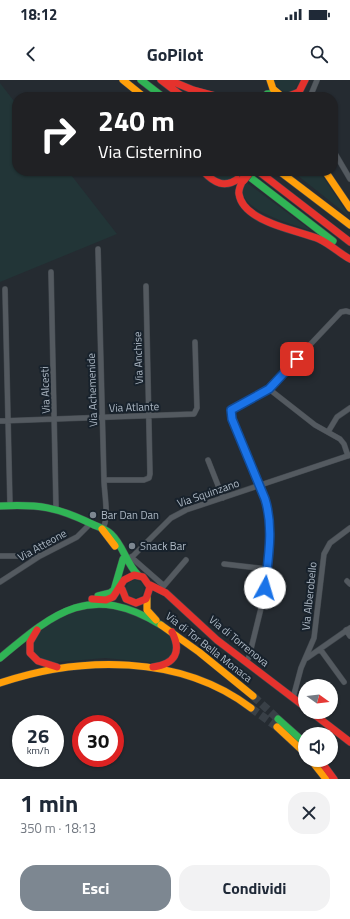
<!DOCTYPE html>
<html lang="it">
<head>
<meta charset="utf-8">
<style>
  body { margin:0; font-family:"Titillium Web",sans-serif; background:#f2f2f3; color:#1f2937; height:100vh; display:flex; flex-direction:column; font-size:15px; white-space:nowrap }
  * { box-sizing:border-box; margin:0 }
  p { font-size:13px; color:#747a83 }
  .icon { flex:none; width:22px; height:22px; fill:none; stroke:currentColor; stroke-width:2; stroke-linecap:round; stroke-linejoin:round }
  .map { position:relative; height:699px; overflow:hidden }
  .details { display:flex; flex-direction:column; background:#fff; flex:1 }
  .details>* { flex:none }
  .banner { position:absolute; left:12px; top:12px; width:326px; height:84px; border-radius:16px; box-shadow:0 1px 3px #0004; background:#202124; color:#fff; overflow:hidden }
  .needle { width:26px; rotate:105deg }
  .tools { position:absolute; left:298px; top:599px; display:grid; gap:8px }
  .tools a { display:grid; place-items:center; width:40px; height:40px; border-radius:50%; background:#fff; box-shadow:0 1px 3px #0004; font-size:20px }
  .speed { position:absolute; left:12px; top:635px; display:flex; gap:8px; font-size:20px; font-weight:700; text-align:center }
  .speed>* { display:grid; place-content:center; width:52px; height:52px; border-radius:50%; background:#fff; box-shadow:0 1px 3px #0004; line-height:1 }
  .speed small { font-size:10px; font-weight:400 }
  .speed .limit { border:6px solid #d22; background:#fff; color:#111 }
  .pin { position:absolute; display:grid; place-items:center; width:34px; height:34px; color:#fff; margin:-17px; border-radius:8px; box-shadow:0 2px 6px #0006 }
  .me { position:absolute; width:44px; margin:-22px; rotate:6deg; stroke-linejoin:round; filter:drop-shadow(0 0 3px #0008) }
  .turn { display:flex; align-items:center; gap:14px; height:84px; padding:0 20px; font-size:18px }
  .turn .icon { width:52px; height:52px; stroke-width:2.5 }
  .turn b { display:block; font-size:28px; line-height:34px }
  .round { display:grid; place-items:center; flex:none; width:42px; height:42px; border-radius:16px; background:#f2f2f3 }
  .summary { display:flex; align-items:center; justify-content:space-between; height:68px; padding:0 20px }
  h1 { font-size:24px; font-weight:700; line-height:30px }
  .primary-button { display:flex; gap:8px; margin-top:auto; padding:8px 20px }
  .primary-button a { flex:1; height:46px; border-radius:16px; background:#7d8791; color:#fff; font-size:16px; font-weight:700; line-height:46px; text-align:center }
  .primary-button a+a { background:#f2f2f3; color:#1f2937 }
  .status { display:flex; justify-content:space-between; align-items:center; height:28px; padding:0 20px; background:#fff; direction:ltr }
  .status svg { height:11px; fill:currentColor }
  header { display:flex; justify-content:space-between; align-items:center; height:52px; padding:0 20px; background:#fff; font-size:18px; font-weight:700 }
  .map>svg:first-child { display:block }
</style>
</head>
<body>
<div class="status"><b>18:12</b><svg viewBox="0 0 49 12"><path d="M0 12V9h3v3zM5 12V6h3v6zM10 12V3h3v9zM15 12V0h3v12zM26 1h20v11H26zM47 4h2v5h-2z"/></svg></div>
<header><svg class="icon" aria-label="back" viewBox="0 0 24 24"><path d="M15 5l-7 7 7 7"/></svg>GoPilot<svg class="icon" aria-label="search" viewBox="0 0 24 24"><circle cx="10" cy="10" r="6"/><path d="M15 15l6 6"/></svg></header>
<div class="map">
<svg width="350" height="699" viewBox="0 0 350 699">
  <rect width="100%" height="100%" fill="#252b31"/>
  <path fill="#223537" d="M274,0H301L294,10C284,14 277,10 274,0Z
    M0,3L17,25V91H68L117,154L0,202Z
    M208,91H230L235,95C225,105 216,99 208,91Z
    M292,91H319L350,137Z
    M246,102L312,151C296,145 227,128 246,102Z
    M126 509a9 9 0 1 1 18 0a9 9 0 1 1-18 0Z
    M97,527L132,532L168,552L171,557L175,568L168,581L157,583L105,578L47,583L33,574C33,570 32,565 33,562C36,542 80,530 97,527Z"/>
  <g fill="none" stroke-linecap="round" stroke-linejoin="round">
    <path stroke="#394047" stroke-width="8" stroke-dasharray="8 4" stroke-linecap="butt" d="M253,616L278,639
      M251,628L277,647"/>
    <defs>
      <path id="street" d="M310,17L317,0
        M333,70L350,99
        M98,169L104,400C104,413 110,440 102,449
        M51,192L56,427
        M5,209L10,425
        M269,309L315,345L340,359L344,364L348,376
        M0,341L194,334L197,328L195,262
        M328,352L337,337L350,328
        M208,380L223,418
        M104,400H144L149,398L150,394L146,206
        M0,476H39
        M133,476L171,438L186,430L350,375
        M131,477L163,505
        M224,484L267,489
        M347,501L350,504
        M0,502L40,476L77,457L91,443
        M162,508L186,480
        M346,550L350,556
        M320,569L344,602
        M307,578L350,548
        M246,582L249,577L264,516L270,443L265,419L232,339L231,330L271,306L341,232L346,231L350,232
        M293,618L301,588L314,558L324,474L330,463L350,448"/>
      <path id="fast" d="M141,0L163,17
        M293,15V17
        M264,17L267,14L277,13
        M242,91L333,161
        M0,426C39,424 57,427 92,444C98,447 106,449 111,454C123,465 126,483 138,495
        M98,516L110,513L114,510L123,479
        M0,578C55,532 90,502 161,545
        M278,639L305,663"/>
      <path id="slow" d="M123,0L144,17
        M270,0L273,9L279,14
        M279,91L350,145
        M325,91L350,128
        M102,449L115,466
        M147,518V530L156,540
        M161,545L199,572L253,616
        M0,603C80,576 180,574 251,628
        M277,647L305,673
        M311,680L326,699"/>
      <path id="jam" d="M161,0L183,17
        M169,0L193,10L219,17
        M283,16V17
        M289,16L299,12L305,0
        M203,91C214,103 225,109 239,98
        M258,91L350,162
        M243,100C241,104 238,110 239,114C243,142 297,150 319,159C330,164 339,173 350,179
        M150,505L166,513L217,560L305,627
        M92,519L106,520L113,517L124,500L134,495L143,497L150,507L146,519L136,523L126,519L122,509
        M37,550L30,562V573L38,581L57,587
        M153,587C175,584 182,572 172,552
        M311,632L350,662
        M320,680L334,699"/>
    </defs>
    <use href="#street" stroke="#42484e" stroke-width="6"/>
    <use href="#fast" stroke="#42484e" stroke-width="8"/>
    <use href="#slow" stroke="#42484e" stroke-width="8"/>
    <use href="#jam" stroke="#42484e" stroke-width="8"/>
    <use href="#street" stroke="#545a60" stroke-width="5"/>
    <use href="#fast" stroke="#30b455" stroke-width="7"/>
    <use href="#slow" stroke="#ff9f0a" stroke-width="7"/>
    <use href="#jam" stroke="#e5322d" stroke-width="7"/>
    <defs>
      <path id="jam-bridge" d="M243,100L250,91"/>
    </defs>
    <use href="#jam-bridge" stroke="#41474d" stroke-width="10" stroke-linecap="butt"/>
    <use href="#jam-bridge" stroke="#e5322d" stroke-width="9"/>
  </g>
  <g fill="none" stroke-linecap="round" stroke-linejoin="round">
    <defs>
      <path id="route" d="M265,508C268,479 274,448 265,419L232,339L231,330L269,309L297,279"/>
    </defs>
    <use href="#route" stroke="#114b97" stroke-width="10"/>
    <use href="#route" stroke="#1a73e8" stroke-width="7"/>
  </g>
  <g fill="#7d8791" stroke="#18222c" stroke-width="1.5">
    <circle cx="93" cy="435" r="4"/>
    <circle cx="132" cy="466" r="4"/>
  </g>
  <g text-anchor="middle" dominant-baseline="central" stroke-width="4" stroke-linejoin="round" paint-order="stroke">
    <g font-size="11" fill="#adb8c4" stroke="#18222c">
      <text transform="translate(138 278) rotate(-92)">Via Anchise</text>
      <text transform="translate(45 310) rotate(-92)">Via Alcesti</text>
      <text transform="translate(92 310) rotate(-92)">Via Achemenide</text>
      <text transform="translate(134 327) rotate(-2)">Via Atlante</text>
      <text transform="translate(208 413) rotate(-19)">Via Squinzano</text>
      <text transform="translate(42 465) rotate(-29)">Via Atteone</text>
      <text transform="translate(309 516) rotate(-84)">Via Alberobello</text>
      <text transform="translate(239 561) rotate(39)">Via di Torrenova</text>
      <text transform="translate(209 567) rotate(38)">Via di Tor Bella Monaca</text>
    </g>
    <g font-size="11" fill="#adb8c4" stroke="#18222c" text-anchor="start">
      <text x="101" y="435">Bar Dan Dan</text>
      <text x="140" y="466">Snack Bar</text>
    </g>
  </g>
</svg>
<div class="tools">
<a><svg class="needle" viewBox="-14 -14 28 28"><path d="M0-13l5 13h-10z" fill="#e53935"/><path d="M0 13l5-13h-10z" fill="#747a83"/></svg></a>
<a><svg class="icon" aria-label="sound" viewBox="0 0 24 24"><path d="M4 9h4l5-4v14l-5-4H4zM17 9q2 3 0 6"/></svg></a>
</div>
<div class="speed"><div>26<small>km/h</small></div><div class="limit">30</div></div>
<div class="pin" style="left:297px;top:279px;background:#d93025"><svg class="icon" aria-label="arrive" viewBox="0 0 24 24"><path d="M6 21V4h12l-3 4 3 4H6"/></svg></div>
<svg class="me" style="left:265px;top:508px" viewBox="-20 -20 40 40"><circle r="19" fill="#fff"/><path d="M0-13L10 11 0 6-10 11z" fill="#1a73e8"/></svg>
<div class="banner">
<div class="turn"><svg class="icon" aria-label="right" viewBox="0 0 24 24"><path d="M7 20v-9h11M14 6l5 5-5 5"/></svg><div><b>240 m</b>Via Cisternino</div></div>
</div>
</div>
<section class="details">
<div class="summary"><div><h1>1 min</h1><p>350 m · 18:13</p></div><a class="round"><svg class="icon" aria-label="close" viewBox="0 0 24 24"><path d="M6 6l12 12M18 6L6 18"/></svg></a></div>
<div class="primary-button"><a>Esci</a><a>Condividi</a></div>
</section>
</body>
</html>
